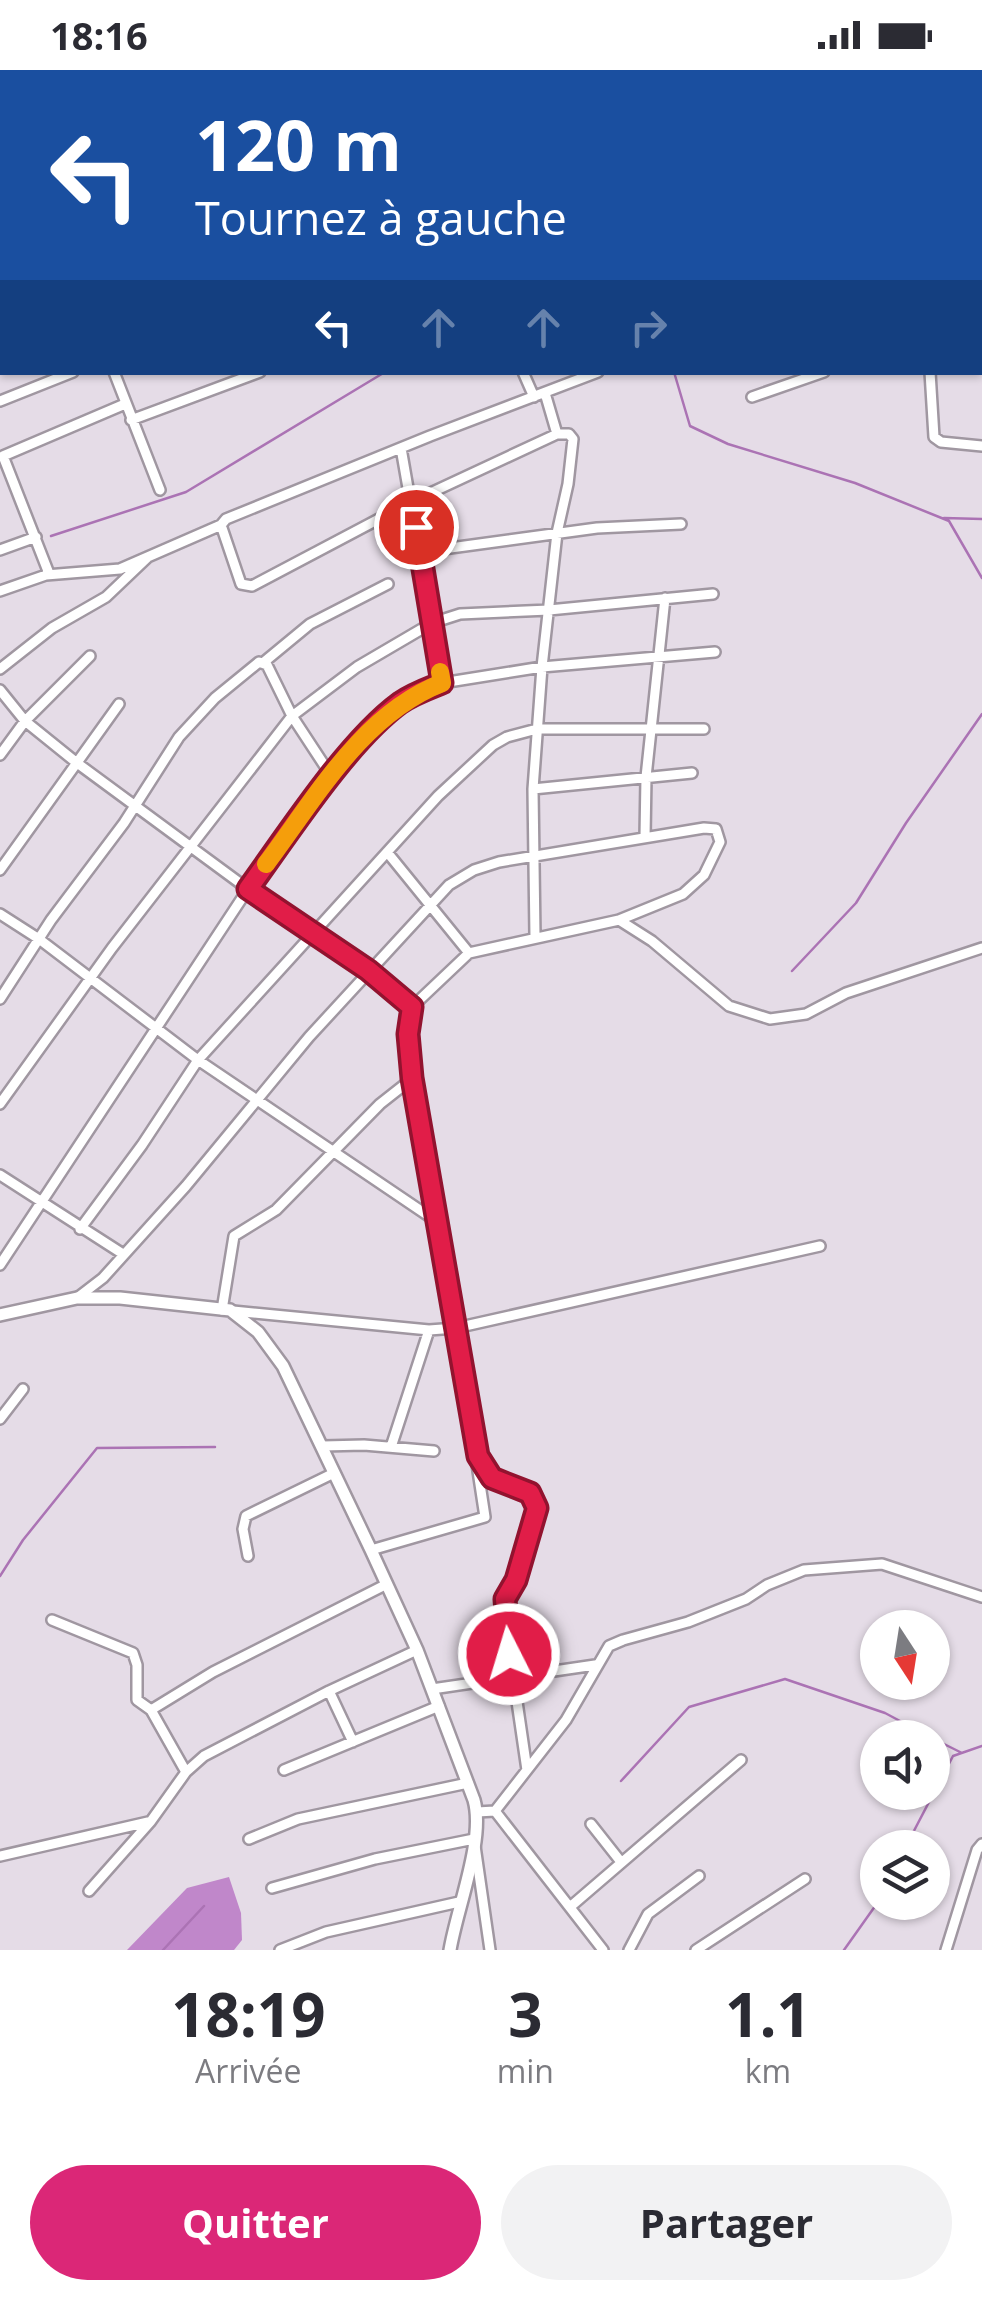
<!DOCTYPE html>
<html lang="fr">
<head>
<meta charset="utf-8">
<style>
  body { margin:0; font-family:"Open Sans",sans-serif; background:#f2f2f3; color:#2b2b33; height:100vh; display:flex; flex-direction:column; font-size:38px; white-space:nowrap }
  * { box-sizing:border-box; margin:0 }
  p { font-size:32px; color:#7c7c81 }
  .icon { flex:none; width:55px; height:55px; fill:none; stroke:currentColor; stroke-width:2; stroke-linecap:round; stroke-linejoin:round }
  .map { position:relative; height:1880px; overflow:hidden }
  .details { display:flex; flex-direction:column; background:#fff; flex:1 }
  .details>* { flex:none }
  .hud { position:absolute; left:0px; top:0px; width:982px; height:305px; box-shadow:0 2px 8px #0004; background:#1a4fa0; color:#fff; overflow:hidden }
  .needle { width:65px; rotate:168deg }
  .fabs { position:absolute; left:860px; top:1540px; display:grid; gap:20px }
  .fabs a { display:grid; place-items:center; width:90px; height:90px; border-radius:50%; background:#fff; box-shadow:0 2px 8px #0004; font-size:50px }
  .pin { position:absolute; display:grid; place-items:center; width:85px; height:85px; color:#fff; margin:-42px; border:5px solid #fff; border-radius:50%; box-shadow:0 2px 10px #0007 }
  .me { position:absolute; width:110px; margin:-55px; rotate:355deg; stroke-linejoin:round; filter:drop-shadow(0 0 8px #0008) }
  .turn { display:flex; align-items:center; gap:35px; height:210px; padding:0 30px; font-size:45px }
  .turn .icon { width:130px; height:130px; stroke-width:2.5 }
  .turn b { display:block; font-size:70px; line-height:85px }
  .lanes { display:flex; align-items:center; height:95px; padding:0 30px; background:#0003; justify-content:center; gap:50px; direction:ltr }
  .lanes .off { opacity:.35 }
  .eta { display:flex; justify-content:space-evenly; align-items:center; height:170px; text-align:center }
  .eta b { font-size:60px; font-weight:700; line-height:70px }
  .primary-button { display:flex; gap:20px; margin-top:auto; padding:20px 30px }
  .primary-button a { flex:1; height:115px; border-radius:60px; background:#db2777; color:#fff; font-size:40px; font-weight:700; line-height:115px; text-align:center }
  .primary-button a+a { background:#f2f2f3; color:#2b2b33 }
  .status { display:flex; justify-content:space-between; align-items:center; height:70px; padding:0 50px; background:#fff; direction:ltr }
  .status svg { height:28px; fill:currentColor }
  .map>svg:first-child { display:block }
</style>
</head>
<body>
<div class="status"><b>18:16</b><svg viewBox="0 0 49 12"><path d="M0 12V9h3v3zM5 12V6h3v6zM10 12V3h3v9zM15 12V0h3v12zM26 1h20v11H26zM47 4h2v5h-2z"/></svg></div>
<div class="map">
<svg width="982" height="1880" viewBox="0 0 982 1880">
  <rect width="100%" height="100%" fill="#e5dce7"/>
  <path fill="#c087ca" d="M229,1807L241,1843L242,1870L234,1880H127L187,1818Z"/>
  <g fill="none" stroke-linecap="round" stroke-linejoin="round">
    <path stroke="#ab73b4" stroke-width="2.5" d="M637,2L638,0
      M674,302L690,356L728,374L855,413L949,451L982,508
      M944,448L982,449
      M51,466L186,422L385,302
      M792,901L856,833L906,753L982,644
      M0,1506L23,1470L97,1378L215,1377
      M934,1669L962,1683
      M621,1711L689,1637L785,1609L885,1643L932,1668
      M905,1778L953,1686L982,1676
      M163,1880L204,1836
      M844,1880L878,1832"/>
    <defs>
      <path id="minor" d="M7,0L8,2
        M333,0L334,2
        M412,0L413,2
        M900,0L901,2
        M961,0V2
        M507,2L512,0
        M810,2L825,0
        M0,97L2,96
        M980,112H982
        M0,151L2,150
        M0,211L2,210
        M980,218L982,249
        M0,275L2,274
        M114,302L160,420
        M523,302L534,327
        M930,302L934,367L941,372L982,376
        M545,323L557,364L411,432L252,516L241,514L221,455L226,449L430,366L598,302
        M752,327L824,302
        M0,331L73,302
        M131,350L260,302
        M401,378L442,613
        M0,480L36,467
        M421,482L597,458L681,454
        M46,505L120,499L221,455
        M0,521L46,505L48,501L3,386L125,334
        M264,592L310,554L388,514
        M0,599L52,558L106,527L148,487
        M0,620L25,651L77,693L248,819L368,900L412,937
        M0,685L25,651L90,586
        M533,719L542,597L557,463L568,414L573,369L569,364H557
        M645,767L646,707L665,528
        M387,782L469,883
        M0,800L119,634
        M0,844L39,869L198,990L439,1153
        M619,850L652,871L729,936L770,949L806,944L846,923L982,878
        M535,867L533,719L692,703
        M0,929L51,850L124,753L179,667L215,628L259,592L267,595L292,646L332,707
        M0,1034L112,878L292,646L357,597L432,553L460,544L549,540L713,524
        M0,1105L123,1184
        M80,1159L142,1075L198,990L438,726L493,675L507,667L537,659H704
        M0,1195L248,819L332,707L380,650L401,632L442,613L542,597L715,582
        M77,1228L103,1208L186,1116L309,967L449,815L474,800L499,792L704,758L716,759L720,772L704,805L683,824L619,850L469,883L412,937L408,965L413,1008L451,1224L485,1447L371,1480
        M222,1240L234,1166L276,1140L380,1034L413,1008
        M233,1241L429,1260L456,1258L820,1176
        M0,1349L23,1319
        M323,1376L364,1375L434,1381
        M391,1377L429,1260
        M481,1392L492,1408L530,1423L537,1438L515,1511L505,1529L504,1543L527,1700
        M248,1486L243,1459L246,1446L334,1403
        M52,1550L133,1583L137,1595V1630L151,1640
        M432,1619L595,1595
        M329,1621L353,1672
        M284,1700L439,1636
        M186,1702L151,1640L213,1602L387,1514
        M495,1741L566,1650L609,1576L623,1570L688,1552L746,1529L767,1515L804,1500L882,1494L982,1527
        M477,1742L495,1741L603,1880
        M591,1754L621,1792
        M249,1769L298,1749L468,1713
        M0,1786L148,1752
        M272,1818L375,1789L474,1769L490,1880
        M89,1821L151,1751L186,1702L204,1686L329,1621L417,1580
        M570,1837L741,1690
        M280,1880L326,1862L459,1832
        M629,1880L648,1844L699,1806
        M696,1880L805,1809
        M946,1880L977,1780L982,1774"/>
      <path id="tertiary" d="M0,1245L77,1228H120L230,1240L258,1262L283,1296L371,1480L417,1580L474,1730C485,1769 457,1838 450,1880"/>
      <path id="primary" d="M112,2L122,0
        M0,30L2,29"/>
    </defs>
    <use href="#minor" stroke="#a097a1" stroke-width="14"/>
    <use href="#tertiary" stroke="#a097a1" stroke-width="16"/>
    <use href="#primary" stroke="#fff" stroke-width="19"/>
    <use href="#minor" stroke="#fff" stroke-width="9"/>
    <use href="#tertiary" stroke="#fff" stroke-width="11"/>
    <use href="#primary" stroke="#d1add6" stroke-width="14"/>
  </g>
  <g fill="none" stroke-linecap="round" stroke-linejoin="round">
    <defs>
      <path id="route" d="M416,457L442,613C427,619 413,624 400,633C347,672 288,764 248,819L368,900L412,937L408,964L412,1008L478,1386L492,1408L530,1423L537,1438L516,1510L505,1529L509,1584"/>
    </defs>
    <use href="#route" stroke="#92132f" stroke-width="25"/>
    <use href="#route" stroke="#e11d48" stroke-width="18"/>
    <path stroke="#f59e0b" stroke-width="18" d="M266,794C315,729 362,644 442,613L440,602"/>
  </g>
</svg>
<div class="fabs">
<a><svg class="needle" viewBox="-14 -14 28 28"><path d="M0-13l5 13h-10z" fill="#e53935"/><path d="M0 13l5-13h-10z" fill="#7c7c81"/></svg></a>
<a><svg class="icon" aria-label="sound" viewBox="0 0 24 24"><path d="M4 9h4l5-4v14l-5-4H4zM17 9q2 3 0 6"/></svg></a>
<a><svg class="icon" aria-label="layers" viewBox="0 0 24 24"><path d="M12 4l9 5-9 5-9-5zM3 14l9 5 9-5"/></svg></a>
</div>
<div class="pin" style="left:416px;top:457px;background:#d93025"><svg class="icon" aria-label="arrive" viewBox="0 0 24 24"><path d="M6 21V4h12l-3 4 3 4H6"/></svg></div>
<svg class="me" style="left:509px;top:1584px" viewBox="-20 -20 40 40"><circle r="17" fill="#e11d48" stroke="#fff" stroke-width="3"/><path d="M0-11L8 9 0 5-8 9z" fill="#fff"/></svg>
<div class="hud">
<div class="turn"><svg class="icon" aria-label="left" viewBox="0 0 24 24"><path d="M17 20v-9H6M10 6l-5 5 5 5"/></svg><div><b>120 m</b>Tournez à gauche</div></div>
<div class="lanes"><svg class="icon" aria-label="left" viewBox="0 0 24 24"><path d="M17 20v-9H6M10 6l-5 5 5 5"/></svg><svg class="icon off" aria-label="ahead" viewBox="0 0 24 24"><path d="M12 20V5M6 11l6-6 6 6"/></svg><svg class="icon off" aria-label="ahead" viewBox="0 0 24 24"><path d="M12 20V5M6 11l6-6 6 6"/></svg><svg class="icon off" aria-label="right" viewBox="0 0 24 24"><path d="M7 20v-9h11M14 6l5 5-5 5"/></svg></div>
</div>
</div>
<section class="details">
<div class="eta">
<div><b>18:19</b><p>Arrivée</p></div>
<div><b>3</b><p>min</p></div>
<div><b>1.1</b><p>km</p></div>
</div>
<div class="primary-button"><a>Quitter</a><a>Partager</a></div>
</section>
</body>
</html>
